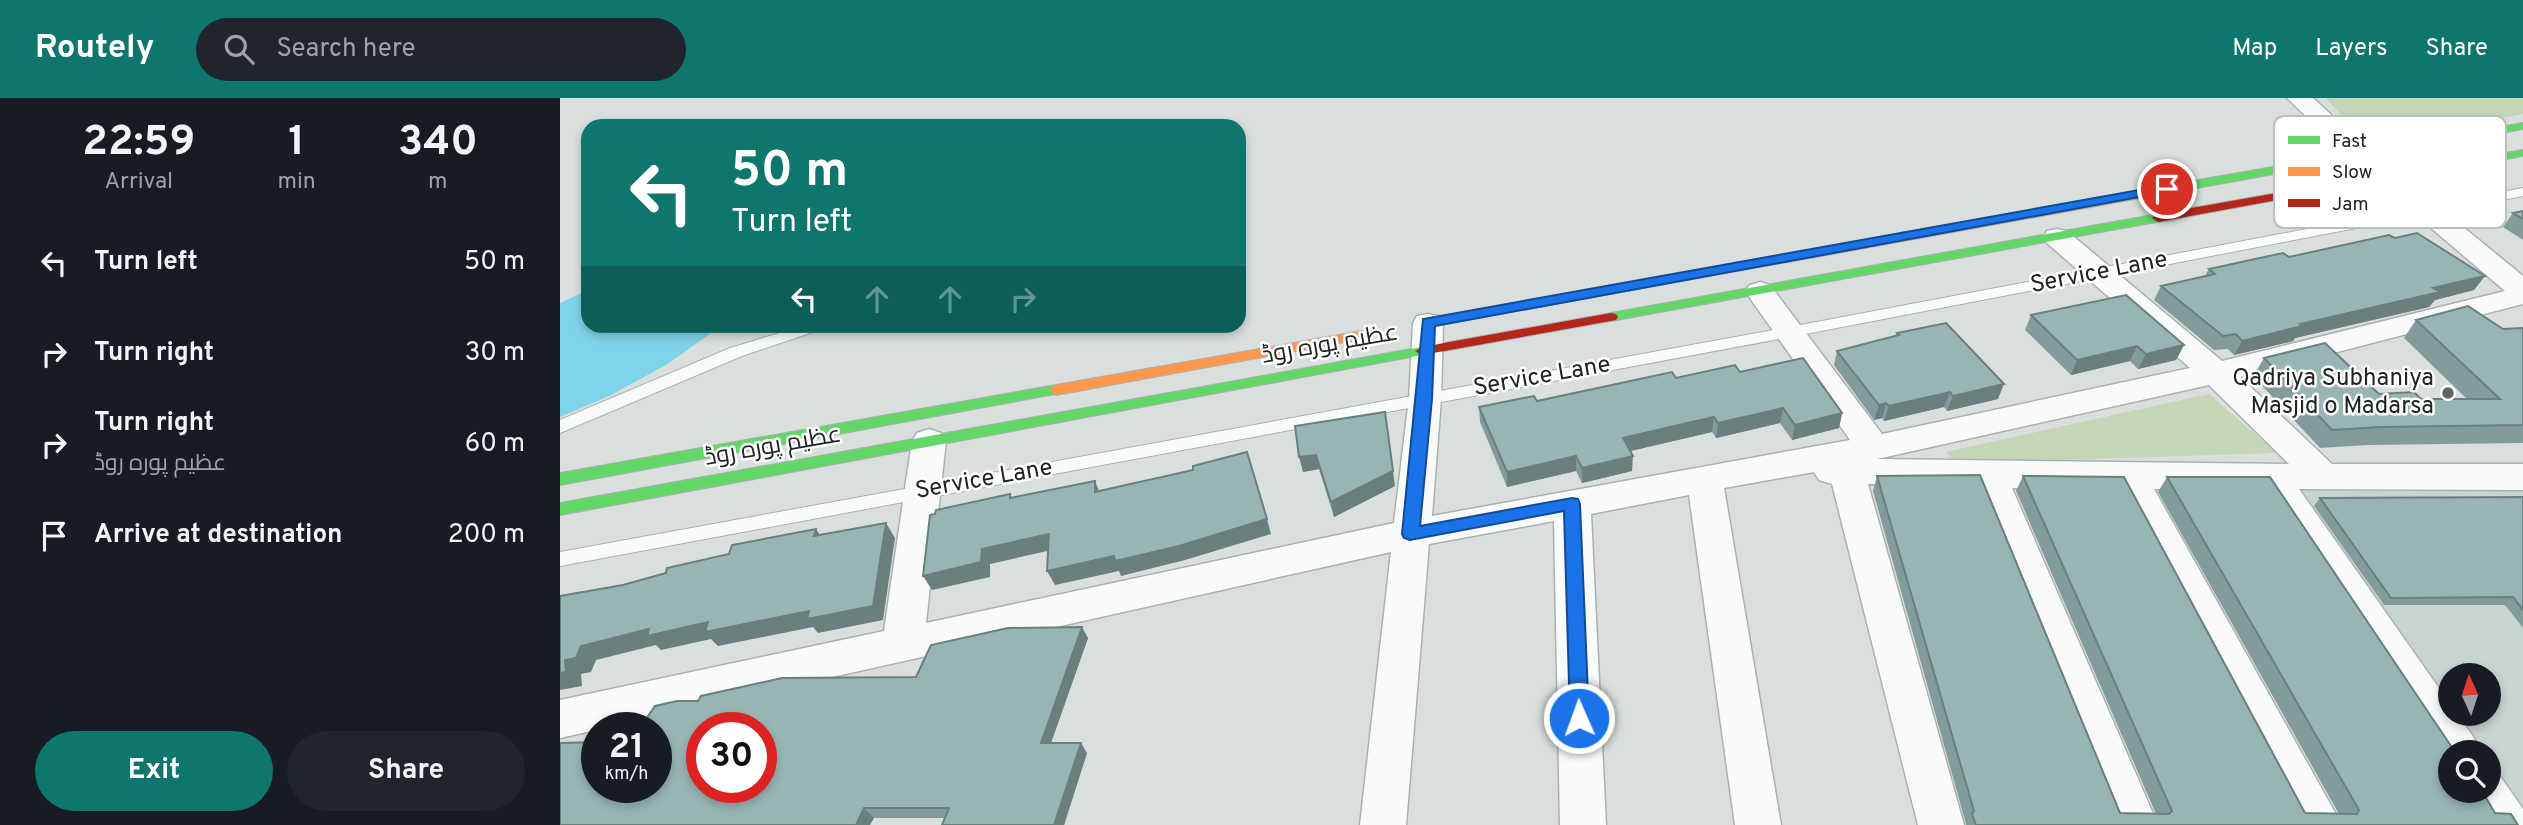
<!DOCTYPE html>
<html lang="en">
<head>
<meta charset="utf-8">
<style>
  body { margin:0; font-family:Overpass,Cairo,sans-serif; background:#20242c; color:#f1f3f6; height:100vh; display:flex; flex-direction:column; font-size:26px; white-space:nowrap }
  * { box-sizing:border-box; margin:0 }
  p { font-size:23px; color:#9ea1a6 }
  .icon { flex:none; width:38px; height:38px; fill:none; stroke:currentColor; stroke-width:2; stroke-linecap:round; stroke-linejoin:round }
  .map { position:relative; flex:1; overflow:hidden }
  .details { display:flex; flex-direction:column; background:#171b24; width:560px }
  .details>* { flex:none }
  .hud { position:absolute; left:21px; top:21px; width:665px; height:214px; border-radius:21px; box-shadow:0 4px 10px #0003; background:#0f766e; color:#fff; overflow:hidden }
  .needle { width:46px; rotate:357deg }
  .fabs { position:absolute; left:1878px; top:565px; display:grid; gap:14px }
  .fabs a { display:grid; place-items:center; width:63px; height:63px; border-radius:50%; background:#171b24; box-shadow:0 4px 10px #0003; font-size:35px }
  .speed { position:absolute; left:21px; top:614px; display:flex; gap:14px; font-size:35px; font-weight:700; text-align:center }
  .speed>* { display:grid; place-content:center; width:91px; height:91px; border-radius:50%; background:#171b24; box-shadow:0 4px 10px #0003; line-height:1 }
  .speed small { font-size:18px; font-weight:400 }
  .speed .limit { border:10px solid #d22; background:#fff; color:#111 }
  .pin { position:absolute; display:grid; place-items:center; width:60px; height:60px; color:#fff; margin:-30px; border:4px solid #fff; border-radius:50%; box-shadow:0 2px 7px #0007 }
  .me { position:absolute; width:77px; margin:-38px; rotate:358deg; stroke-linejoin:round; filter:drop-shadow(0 0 5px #0008) }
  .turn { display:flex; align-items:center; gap:24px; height:147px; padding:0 35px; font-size:32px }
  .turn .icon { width:91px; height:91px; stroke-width:2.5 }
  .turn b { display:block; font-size:49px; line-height:60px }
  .lanes { display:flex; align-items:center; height:66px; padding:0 35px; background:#0003; justify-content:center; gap:35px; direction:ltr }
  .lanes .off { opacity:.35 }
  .eta { display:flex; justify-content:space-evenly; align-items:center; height:119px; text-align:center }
  .eta b { font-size:42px; font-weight:700; line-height:49px }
  .primary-button { display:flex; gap:14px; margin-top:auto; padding:14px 35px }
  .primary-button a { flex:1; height:80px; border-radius:42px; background:#0f766e; color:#fff; font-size:28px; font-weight:700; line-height:80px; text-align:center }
  .primary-button a+a { background:#20242c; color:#f1f3f6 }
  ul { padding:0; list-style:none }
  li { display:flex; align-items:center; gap:21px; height:91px; padding:0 35px }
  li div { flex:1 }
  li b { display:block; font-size:26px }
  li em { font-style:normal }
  header { display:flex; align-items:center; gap:42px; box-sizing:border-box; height:98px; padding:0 35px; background:#0f766e; color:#fff }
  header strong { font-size:33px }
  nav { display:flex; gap:38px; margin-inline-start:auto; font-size:24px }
  .search { width:490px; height:63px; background:#20242c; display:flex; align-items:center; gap:18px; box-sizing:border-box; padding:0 24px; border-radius:38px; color:#9ea1a6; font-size:26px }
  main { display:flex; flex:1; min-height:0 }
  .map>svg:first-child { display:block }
</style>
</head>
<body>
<header>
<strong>Routely</strong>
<div class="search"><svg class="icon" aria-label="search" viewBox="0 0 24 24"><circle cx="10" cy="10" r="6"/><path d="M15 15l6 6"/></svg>Search here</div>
<nav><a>Map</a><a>Layers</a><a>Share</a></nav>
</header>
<main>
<section class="details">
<div class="eta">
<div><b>22:59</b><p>Arrival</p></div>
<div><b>1</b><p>min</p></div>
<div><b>340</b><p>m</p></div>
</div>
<ul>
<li><svg class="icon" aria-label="left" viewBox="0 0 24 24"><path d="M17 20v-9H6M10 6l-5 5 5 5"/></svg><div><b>Turn left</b></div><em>50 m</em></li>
<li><svg class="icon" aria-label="right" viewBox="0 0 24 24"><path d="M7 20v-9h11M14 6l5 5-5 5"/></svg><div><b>Turn right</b></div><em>30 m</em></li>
<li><svg class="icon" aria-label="right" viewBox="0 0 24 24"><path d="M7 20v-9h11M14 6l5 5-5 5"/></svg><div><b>Turn right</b><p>عظیم پورہ روڈ</p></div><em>60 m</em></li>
<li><svg class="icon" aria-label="arrive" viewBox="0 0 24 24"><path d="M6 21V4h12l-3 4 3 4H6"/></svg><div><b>Arrive at destination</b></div><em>200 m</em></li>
</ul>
<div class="primary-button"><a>Exit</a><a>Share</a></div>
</section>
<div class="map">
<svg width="1963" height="727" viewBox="0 0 1963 727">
  <rect width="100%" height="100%" fill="#d9dfdd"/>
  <path fill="#c8d4d0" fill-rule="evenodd" d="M1729,389L1963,391V727L1929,680L1928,654H1911ZM1890,578H1928V616H1890Z"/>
  <path fill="#c5d5b8" d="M1766,0H1963V16L1805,44Z
    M1649,296L1717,355L1397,365L1386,354Z"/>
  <path fill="#7fd4e9" d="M28,192V228H161L106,267L49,298L0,319V205Z"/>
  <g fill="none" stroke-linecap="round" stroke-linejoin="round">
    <defs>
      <path id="lane" d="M1963,90V98L1230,239L0,468V454L1230,229Z
        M243,228H265L262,231L182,258L0,335V322L170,250Z"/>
      <path id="street" d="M1727,0H1753L1808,51L1963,178V206L1680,279L1772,366H1963V392L1739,391L1890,606V616H1897L1914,640L1920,654H1890V671L1882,668L1701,391H1594L1782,727H1734L1558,391L1452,390L1598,727H1552L1416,389L1308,386L1404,727H1358L1272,386L1259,382L1254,374L1164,390L1221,727H1175L1129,397L1031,416L1046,727H1000L994,423L869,446L846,727H800L831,454L0,640V602L324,533L352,343L357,335L369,331L381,335L386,343L366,525L834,425L849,301L853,225L857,218L868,216L879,218L883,225L881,301L872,418L1290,342L1185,193L1190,187L1200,184L1210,187L1322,336L1630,270L1487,145L1483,139L1487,133L1497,131L1507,133L1662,263L1945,193L1790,61ZM1649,287L1729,366L1317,361Z
        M1928,674L1940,678L1963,711V727H1920L1901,693H1928Z"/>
      <path id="fast" d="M1963,25V31L1604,96L1598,92L1604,88Z
        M1963,52V58L1795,89L1789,85L1795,81Z
        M1598,116L1604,120L1602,123L1051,223L1044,219L1051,215Z
        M862,249L867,250L869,253L867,256L0,417V405Z
        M496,287L503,292L501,295L0,387V375Z"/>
      <path id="slow" d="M1604,88L1610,92L1608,95L1250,160L1244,156L1250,152Z
        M807,232L812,233L814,236L812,239L496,297L489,292L496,287Z"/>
      <path id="jam" d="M1795,81L1801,85L1799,87L1598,124L1592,120L1598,116Z
        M1250,152L1256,156L1255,159L894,224L887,220L894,216Z
        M1051,215L1056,216L1058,219L1056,222L862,257L855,253L862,249Z"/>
    </defs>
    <use href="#lane" stroke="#acb1af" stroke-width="2"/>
    <use href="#street" stroke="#acb1af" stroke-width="3"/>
    <use href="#fast" stroke="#acb1af" stroke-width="2"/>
    <use href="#slow" stroke="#acb1af" stroke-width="2"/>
    <use href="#jam" stroke="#acb1af" stroke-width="2"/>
    <use href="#lane" fill="#f9fafa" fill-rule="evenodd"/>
    <use href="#street" fill="#f9fafa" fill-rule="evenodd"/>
    <use href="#fast" fill="#63d668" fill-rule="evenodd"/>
    <use href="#slow" fill="#ff974d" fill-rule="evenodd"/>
    <use href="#jam" fill="#b3261e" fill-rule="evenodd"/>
  </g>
  <path fill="#839c9b" d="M1963,113V142L1943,129L1953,115Z
    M1729,159L1914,192L1875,202L1869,209L1735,240L1733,243L1674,257L1668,251L1654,252L1594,202L1601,188L1645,178L1649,171Z
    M1471,217L1624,247L1616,262L1578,271L1570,263L1511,277L1465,232Z
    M1856,222L1943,231L1963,230V345L1808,347L1760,350L1693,278L1704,260L1819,296L1861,301H1907L1844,240Z
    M1337,235L1438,301L1387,313L1384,309L1324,323L1322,320L1314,322L1274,267L1277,253L1336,238Z
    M1180,274L1282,315L1279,330L1232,342L1220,325L1156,340L1152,334L1070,353L1072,373L1022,385L1016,373L947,389L920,324L919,309L977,303L1116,280Z
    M735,328L835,388L774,419L759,371L743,374Z
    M1317,378L1560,715L1596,716L1456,393L1463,378L1745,715L1779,716L1598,394L1607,379L1935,715L1958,727H1406V726L1313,393Z
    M1963,399V530L1945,507H1824L1754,408L1760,400Z
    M528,540L491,645L527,655L504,727H382L385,720H314L37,690L138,603L356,579Z"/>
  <path fill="#6a7f7e" d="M1925,178L1914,192L1875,202L1869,209L1735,240L1733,243L1674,257L1682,243L1873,190Z
    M1624,247L1616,262L1578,271L1586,256Z
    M1577,248L1570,263L1511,277L1517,262Z
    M1444,286L1438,301L1387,313L1393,298Z
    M1390,294L1384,309L1324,323L1329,308Z
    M1326,305L1322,320L1314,322L1319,307Z
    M1223,310L1220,325L1156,340L1158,325Z
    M1282,315L1279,330L1232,342L1235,327Z
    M1154,319L1152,334L1062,355L1063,340Z
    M756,357L759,371L743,374L739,359Z
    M1016,358V373L947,389V374Z
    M1073,358L1072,373L1022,385V370Z
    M833,373L835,388L774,419L771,404Z
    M535,383L541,398L535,394Z
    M707,421L711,436L625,462L561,478L559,473L495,487L487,473Z
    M326,425L335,440L323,522L258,535L253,529L158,548L151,541L101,552L96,547L36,562L31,574L21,576L22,588L0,592V575L5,562L21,548L89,531L249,513Z
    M256,431L266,446L254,438Z
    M489,436L496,451L430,466V479L372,492L363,478L422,451Z
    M522,529L528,540L487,656L481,645Z
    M521,645L527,655L504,727H494Z
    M304,710L314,720L310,727H296Z"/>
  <path fill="#98b5b4" stroke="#6a7f7e" stroke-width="2" fill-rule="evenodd" d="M1963,113V121L1953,115Z
    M1857,135L1925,178L1873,190L1880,194L1740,226L1742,228L1682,243L1676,236L1663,238L1601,188L1655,176L1649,171L1723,155L1729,159L1829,137L1835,140Z
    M1566,197L1624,247L1586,256L1577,248L1517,262L1471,217Z
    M1908,208L1943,231L1963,230V327L1821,329L1772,332L1704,260L1765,245L1819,296L1854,294L1861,301H1940L1856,222Z
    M1386,225L1444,286L1393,298L1390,294L1329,308L1326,305L1319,307L1277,253L1339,237L1337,235Z
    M1243,260L1282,315L1235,327L1223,310L1158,325L1154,319L1063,340L1073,358L1022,370L1016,358L947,374L919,309L974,298L977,303L1112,274L1116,280L1175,267L1180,274Z
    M825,314L833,373L771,404L756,357L739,359L735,328Z
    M687,354L707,421L619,448L555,463L554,458L487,473L489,436L422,451L421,464L363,478L370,417L375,416L376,412L450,396V400L535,383V394L633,372V368Z
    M1420,377L1560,715L1609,716L1612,713L1463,378L1564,379L1745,715L1797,716L1799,712L1607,379H1710L1895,654H1890V693H1922L1935,715L1951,716L1958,727H1416L1412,716L1414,713L1317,378Z
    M1963,399V512L1953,499L1831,500L1760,400Z
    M326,425L313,508L247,521L249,513L145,534L148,524L87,538L89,531L21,548L16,560L5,562L6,574L0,575V498L63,487L106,475L107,470L169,456L172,447L256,431L254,438Z
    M522,529L481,645H521L494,727H382L389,710H304L296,727H0V645L37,644V690H96V630H80L95,608L117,603H138L141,598L222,580L356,579L371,547L448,530ZM142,630H201V690H142Z"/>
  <path fill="#1a73e8" stroke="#114b97" stroke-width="2" d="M1607,87L1612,88V93L875,228L872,301L860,428L1012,400L1018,401L1020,406L1029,620L1026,626L1019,628L1012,626L1010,620L1004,413L850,442L844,440L842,436L863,221Z"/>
  <circle fill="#616563" stroke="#fff" stroke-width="2.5" cx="1888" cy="295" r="7"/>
  <g text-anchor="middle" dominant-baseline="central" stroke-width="5" stroke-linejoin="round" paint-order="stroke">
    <g font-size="24" fill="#202422" stroke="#fff">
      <text transform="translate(1539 175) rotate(-11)">Service Lane</text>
      <text transform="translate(770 247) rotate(-10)">عظیم پورہ روڈ</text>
      <text transform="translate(982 279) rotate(-10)">Service Lane</text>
      <text transform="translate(213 349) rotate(-10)">عظیم پورہ روڈ</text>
      <text transform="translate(424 382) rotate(-10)">Service Lane</text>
    </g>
    <g font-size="24" fill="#202422" stroke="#fff" text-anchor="end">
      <text x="1874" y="281">Qadriya Subhaniya<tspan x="1874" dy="28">Masjid o Madarsa</tspan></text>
    </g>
  </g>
  <rect x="1714" y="18" width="232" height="112" rx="10" fill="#fff" stroke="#bcbdbd" stroke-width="2"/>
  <rect x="1728" y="38" width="32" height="8" fill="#63d668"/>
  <rect x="1728" y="69" width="32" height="9" fill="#ff974d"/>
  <rect x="1728" y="101" width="32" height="8" fill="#b3261e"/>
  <g font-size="19" fill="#202422">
    <text x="1772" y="49">Fast</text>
    <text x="1772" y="80">Slow</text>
    <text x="1772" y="112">Jam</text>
  </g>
</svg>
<div class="fabs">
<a><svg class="needle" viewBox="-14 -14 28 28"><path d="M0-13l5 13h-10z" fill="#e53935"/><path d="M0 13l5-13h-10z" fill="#9ea1a6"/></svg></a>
<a><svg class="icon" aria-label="search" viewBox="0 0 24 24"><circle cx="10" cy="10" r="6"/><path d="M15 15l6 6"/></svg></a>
</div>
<div class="speed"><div>21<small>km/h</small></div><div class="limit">30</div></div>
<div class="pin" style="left:1607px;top:91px;background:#d93025"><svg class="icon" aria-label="arrive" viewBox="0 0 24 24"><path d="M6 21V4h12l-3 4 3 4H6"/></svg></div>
<svg class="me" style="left:1019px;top:620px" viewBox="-20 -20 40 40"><circle r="17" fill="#1a73e8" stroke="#fff" stroke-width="3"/><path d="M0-11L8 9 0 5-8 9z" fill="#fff"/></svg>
<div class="hud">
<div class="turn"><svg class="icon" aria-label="left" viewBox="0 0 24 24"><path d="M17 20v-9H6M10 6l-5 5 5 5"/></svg><div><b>50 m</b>Turn left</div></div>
<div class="lanes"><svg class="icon" aria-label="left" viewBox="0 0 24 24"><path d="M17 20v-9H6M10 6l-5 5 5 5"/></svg><svg class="icon off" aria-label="ahead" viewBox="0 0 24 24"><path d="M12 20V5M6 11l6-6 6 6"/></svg><svg class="icon off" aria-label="ahead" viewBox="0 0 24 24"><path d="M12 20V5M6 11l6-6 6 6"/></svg><svg class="icon off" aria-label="right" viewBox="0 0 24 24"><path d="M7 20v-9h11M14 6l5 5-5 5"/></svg></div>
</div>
</div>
</main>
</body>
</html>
